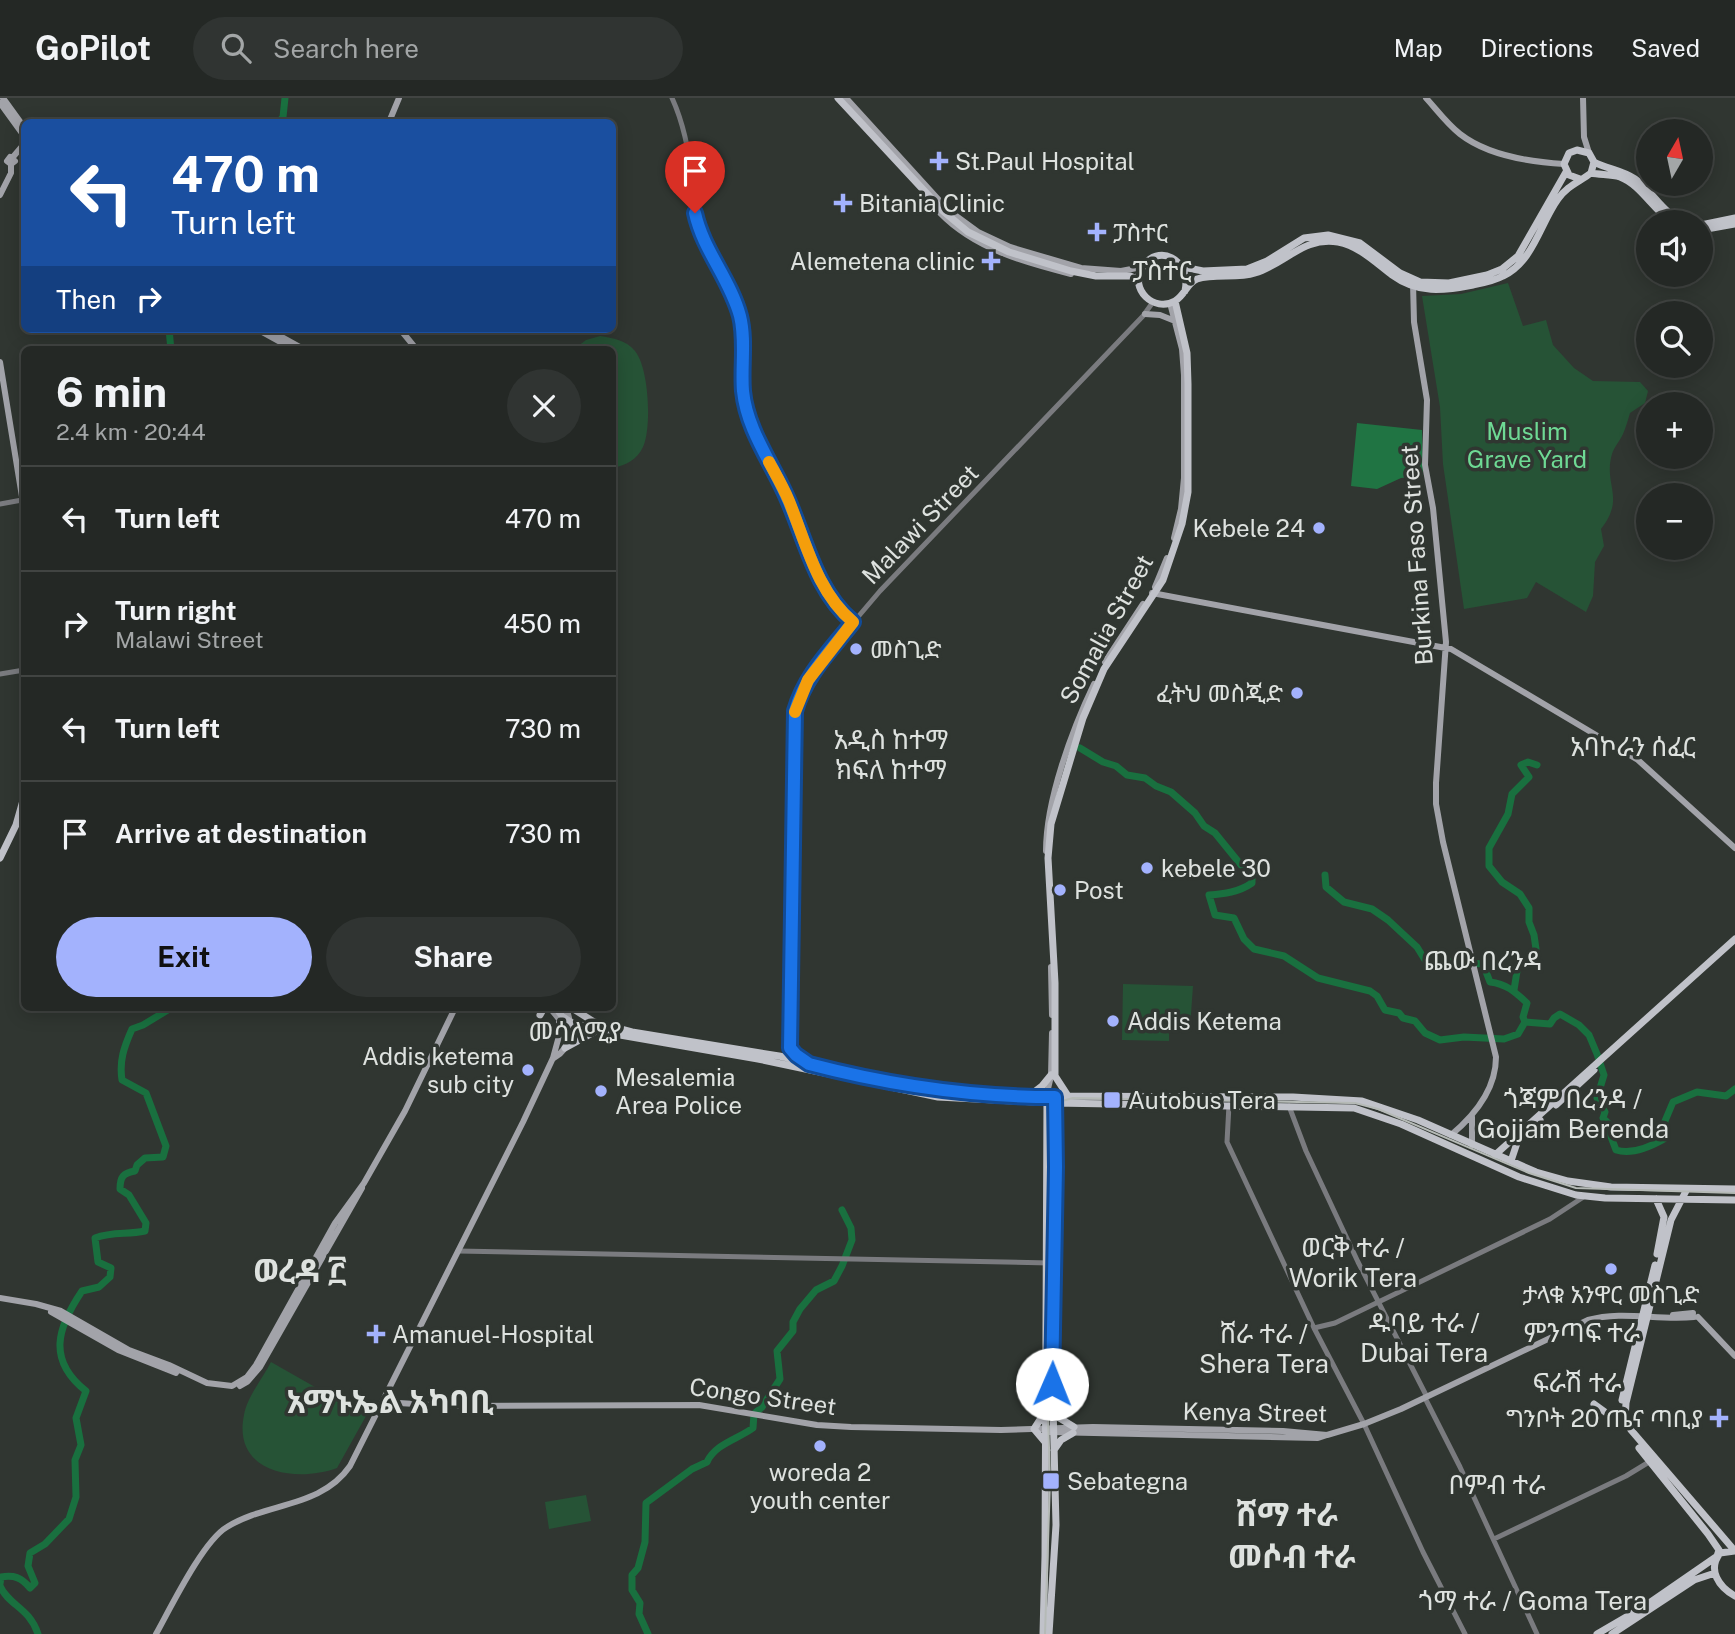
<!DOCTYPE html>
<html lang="en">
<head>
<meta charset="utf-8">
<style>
  body { margin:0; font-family:"Public Sans","Noto Sans Ethiopic",sans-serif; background:#303432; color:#f1f3f6; height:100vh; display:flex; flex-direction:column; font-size:26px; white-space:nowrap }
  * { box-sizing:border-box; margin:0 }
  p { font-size:23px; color:#a3a6a7 }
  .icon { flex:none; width:38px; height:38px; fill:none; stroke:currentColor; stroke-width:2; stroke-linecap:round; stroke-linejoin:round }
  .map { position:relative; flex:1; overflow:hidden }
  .details { position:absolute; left:21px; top:248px; width:595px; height:665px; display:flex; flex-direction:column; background:#242825; border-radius:10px; box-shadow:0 4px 18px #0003,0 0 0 2px #414442 }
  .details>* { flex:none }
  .guide { position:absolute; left:21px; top:21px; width:595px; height:214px; border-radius:10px; box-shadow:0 4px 18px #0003,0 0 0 2px #414442; background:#1a4fa0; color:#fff; overflow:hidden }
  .needle { width:46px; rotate:9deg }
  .buttons { position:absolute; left:1636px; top:21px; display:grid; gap:14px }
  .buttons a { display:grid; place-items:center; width:77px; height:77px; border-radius:50%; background:#242825; box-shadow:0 4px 18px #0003,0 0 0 2px #414442; font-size:35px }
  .pin { position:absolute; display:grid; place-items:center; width:60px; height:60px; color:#fff; margin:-72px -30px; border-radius:50% 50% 50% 0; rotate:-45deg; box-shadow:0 0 7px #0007 }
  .pin .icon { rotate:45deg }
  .me { position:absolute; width:77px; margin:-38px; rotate:1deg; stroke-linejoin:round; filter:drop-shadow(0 0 5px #0008) }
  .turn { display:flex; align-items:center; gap:24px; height:147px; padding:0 35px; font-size:32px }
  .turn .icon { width:91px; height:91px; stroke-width:2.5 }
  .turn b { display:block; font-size:49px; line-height:60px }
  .then { display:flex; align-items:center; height:66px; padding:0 35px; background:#0003; gap:14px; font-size:26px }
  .round { display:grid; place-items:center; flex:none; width:74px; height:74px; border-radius:37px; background:#303432 }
  .headline { display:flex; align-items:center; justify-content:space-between; height:119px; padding:0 35px }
  h1 { font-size:42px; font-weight:700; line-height:52px }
  .primary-button { display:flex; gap:14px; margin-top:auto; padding:14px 35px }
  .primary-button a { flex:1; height:80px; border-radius:42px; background:#a3b2fd; color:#111; font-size:28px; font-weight:700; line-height:80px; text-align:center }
  .primary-button a+a { background:#303432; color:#f1f3f6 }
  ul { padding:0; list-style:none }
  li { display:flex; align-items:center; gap:21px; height:105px; padding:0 35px; border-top:2px solid #414442 }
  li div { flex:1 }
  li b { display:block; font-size:26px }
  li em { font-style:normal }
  header { display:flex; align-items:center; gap:42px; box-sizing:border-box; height:98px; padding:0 35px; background:#242825; border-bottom:2px solid #414442 }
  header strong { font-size:33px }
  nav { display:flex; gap:38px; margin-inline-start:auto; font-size:24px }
  .search { width:490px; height:63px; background:#303432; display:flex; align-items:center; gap:18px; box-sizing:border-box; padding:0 24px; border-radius:38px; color:#a3a6a7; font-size:26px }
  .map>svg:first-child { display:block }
</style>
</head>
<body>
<header>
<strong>GoPilot</strong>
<div class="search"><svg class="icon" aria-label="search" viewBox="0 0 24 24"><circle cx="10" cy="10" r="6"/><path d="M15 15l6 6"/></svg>Search here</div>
<nav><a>Map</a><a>Directions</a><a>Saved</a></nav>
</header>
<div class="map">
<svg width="1735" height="1536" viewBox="0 0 1735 1536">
  <rect width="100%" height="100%" fill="#303631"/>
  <path fill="#265336" d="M1508,185L1523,228L1546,222L1553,247L1574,270L1593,283L1640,284L1648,293L1645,305L1630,315C1628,322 1626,329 1623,336C1620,343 1614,349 1612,356C1603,387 1626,399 1601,431L1604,448L1595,464L1593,498L1586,514L1536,484L1527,500L1464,511L1443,366L1440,309L1422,198L1461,196Z
    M600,238C613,240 626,242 635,253C649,270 652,329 643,349C637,362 626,367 613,370L612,252H573L586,242Z
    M1123,886L1193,888L1190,930L1169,929V943L1122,942Z
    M271,1264L366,1318L337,1370C296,1385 232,1375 244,1317C247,1299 263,1280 271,1264Z
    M586,1397L591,1423L549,1431L545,1404Z"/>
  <path fill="#207443" d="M1357,325L1422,332L1423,378L1401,380L1377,391L1351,388Z"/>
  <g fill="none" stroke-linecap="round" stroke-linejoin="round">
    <path stroke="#19703f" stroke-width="7" d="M279,24L283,19L285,0
      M169,231L171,252
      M1080,650L1103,664L1116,668L1127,677L1145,680L1156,688L1171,694L1195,715L1204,728L1215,735L1241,767L1252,772V785C1239,794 1224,796 1209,797L1215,817L1234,820L1244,841L1254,851L1284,858L1318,880L1370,893L1377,898L1385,912L1399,915L1403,920L1415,923L1425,935L1440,942L1464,939L1504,941L1518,936L1525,924
      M1325,777L1326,789L1344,804L1372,811L1388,822L1417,849L1425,862L1483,866L1490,884C1507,886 1515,894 1527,905L1523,919L1525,924L1550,926L1554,920L1560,916L1579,927L1589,937L1597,956L1604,977L1597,1000L1605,1014L1603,1020L1611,1028L1610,1036L1616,1052C1632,1057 1650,1049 1664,1041L1665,1023L1673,1004L1697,994L1726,998L1735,991
      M1514,892L1518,867L1531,863L1536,851L1534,837L1529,824V810L1520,796L1502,784L1489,768V750L1508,716L1512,696L1529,679L1521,667L1528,664L1537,667
      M0,1486L1,1479C14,1477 21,1479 30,1490L35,1485L28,1468L30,1455L45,1446L69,1421L76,1399L75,1362L81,1347L76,1320L86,1293C47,1262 57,1230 82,1193L99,1189L110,1179L111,1170L98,1164L95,1140C113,1133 127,1137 145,1133L146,1125L129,1097L120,1091C120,1079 123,1075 135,1073L137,1067L145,1060L163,1059L166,1048L146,995L122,982C119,963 124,949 132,931L143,927L171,910
      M0,1488C9,1508 29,1509 38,1536
      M648,1536L639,1516L640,1505L632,1492V1477L638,1470L645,1444L646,1405L692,1371L707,1364C715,1346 738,1341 753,1330L754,1316L762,1309L780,1281L777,1253L793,1233V1224L800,1211L816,1192L834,1183L842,1168L852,1142L851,1130L842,1112"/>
    <path stroke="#7a7b7f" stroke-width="5" d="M672,0C684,26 690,59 693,87C694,100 694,112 697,124C706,157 729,184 739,216C747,241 739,270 744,295C751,333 771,364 787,398C806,441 815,491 853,524
      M0,406L22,402
      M0,576L24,572
      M788,964L791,935L793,638L795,613L799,599L808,582L829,553L880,493L1143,218L1153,204
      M1229,1007L1227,1044L1314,1230L1364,1326L1423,1454L1465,1536
      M1289,1008L1306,1053L1358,1164L1427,1299
      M458,1153L1050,1165
      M1314,1230L1335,1225L1550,1121L1585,1098
      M1425,1300L1460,1369L1537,1536
      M1494,1441L1626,1378L1649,1364"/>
    <path stroke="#a2a3a9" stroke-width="6" d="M3,0L24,29
      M846,0L948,112L978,134L1010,149L1081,170L1121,173L1142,169
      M1426,0C1437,12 1447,26 1460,36C1487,57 1530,64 1564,66
      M1583,0L1584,39L1589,55
      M0,5L24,38
      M389,24L399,0
      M13,59L24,46
      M0,97L11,75V66L15,63L10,59L7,63L11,66
      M940,115C975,151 1024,164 1071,176
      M1413,185L1414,224L1427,302L1425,367L1433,410L1446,544L1436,685V706L1443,744L1496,959C1496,992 1475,1017 1451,1037
      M1170,205L1182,251L1184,277V380L1181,411L1174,440
      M1145,216L1160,217L1175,223
      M257,231L295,252
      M267,231L305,252
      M400,231L417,252
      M0,264L24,411
      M1155,489L1167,460
      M1152,495L1451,551L1638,662L1735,750
      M1105,564L1143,506
      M1046,753C1046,702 1072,632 1094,586
      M1051,869L1052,917
      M554,960C572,950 573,927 566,910
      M1046,999L1051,978L1052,935
      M1472,1019V1047
      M0,1200L36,1206L61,1213L129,1252L169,1267L207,1285L232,1288L247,1279L256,1267L335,1125L364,1085L405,1013L455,910
      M51,1214L118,1252L176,1275
      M1673,1217L1693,1215
      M1698,1219L1735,1258
      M240,1288L247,1284L260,1269L362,1090
      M383,1304L447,1308L699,1307L817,1327L851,1329L1001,1332L1093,1329L1283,1333L1327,1337L1364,1326L1401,1311L1588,1222C1623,1212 1658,1223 1694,1219
      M1049,1334L1318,1340L1327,1337
      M156,1536C171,1509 203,1443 227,1429C267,1404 321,1410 350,1368L523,1024L553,960L559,938V921L550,910"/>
    <path stroke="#c0c2c9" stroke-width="7" d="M838,0L943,113L968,134L1009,154L1071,173L1096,178H1130L1139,182
      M1594,64C1607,71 1622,72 1635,81C1655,95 1662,116 1686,124
      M1591,75C1600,77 1611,76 1620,79C1641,87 1653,112 1672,124
      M1701,127L1735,120
      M1701,132L1735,126
      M1183,169L1203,173L1247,171L1267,163L1304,140L1328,137L1360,145L1400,175L1420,184L1449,185L1487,177L1502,171L1518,158L1566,74
      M1185,193C1192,161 1157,144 1142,170C1129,191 1154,215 1175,203C1185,197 1187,185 1197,181C1215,175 1237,181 1255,175C1285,166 1304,138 1338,144C1359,148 1375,164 1392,177C1418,196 1443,193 1473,187C1483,185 1494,183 1503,178C1533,164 1540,126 1558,101C1567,88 1579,84 1591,75L1594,64L1589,55L1577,52L1569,55L1564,66L1569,77L1580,81
      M0,760L16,727L24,699
      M556,910L563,919L572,925L620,937L758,961L938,999L1054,1005L1354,1010L1401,1026L1519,1079L1576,1097L1605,1100L1735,1102
      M572,910L594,924L632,934L779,958L923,990L963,996
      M540,917L544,910
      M565,950L598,932
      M790,950L802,962
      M1029,998L1042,988L1051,977
      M1031,998L1293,999L1362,1003L1418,1022L1536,1074L1568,1083L1611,1089L1735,1091
      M1068,998L1055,978V885L1048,760L1051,726L1083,620L1104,571L1163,482L1182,426L1188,394V286L1187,255L1175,203
      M1556,1007L1594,972
      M1495,1057L1735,841
      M1511,1063L1517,1045L1540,1022
      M1687,1091L1671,1122L1626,1305L1625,1321L1631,1332L1735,1453
      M1656,1101L1664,1119L1657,1156
      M1622,1302L1655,1167
      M1594,1306L1623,1327
      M1053,1316L1074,1329
      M1043,1317L1034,1331L1045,1344
      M1639,1350L1708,1436L1719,1452L1717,1458
      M1054,1352L1061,1342L1073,1335
      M1735,1453L1720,1455C1707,1472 1719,1489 1735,1498
      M1043,1536L1045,1458L1047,1001
      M1049,1536L1056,1427L1052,1268L1056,1069L1055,1002
      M1597,1536L1645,1508L1716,1459
      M1612,1536L1694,1482L1715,1475"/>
    <path stroke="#b5bab6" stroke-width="2" d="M1045,1536L1050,1383L1047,1283L1050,1017L1062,1003L1073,1000L1355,1005L1378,1011L1529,1075L1576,1090L1735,1095"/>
  </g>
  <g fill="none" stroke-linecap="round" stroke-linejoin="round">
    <defs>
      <path id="route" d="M695,115C703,152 730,181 740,218C746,242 741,269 743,293C747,333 773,366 788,402C806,443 816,493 853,524C831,552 805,577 795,613L790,950L796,957L809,966C889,987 972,999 1055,999L1056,1069L1052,1286"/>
    </defs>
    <use href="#route" stroke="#114b97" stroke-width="18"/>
    <use href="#route" stroke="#1a73e8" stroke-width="12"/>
    <path stroke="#f59e0b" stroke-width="12" d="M769,364C776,377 783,389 789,403C806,445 817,494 853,524L808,582L795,614"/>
  </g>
  <g fill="#a3b2fd" stroke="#303631" stroke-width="2.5">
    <path d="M935.5 52.5h7v7h7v7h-7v7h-7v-7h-7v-7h7z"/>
    <path d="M839.5 94.5h7v7h7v7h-7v7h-7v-7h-7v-7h7z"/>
    <path d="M1093.5 123.5h7v7h7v7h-7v7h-7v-7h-7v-7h7z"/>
    <path d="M987.5 152.5h7v7h7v7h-7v7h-7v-7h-7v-7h7z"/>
    <circle cx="1319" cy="430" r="7"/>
    <circle cx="856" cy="551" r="7"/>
    <circle cx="1297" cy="595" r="7"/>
    <circle cx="1147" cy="770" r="7"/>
    <circle cx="1060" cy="792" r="7"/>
    <circle cx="1113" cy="923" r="7"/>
    <circle cx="528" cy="972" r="7"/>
    <circle cx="601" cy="993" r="7"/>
    <rect x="1103" y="993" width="18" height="18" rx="3.5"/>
    <circle cx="1611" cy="1171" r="7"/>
    <path d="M372.5 1225.5h7v7h7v7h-7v7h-7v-7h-7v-7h7z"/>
    <path d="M1715.5 1309.5h7v7h7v7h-7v7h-7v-7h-7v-7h7z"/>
    <circle cx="820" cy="1348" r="7"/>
    <rect x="1042" y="1374" width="18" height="18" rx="3.5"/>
  </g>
  <g text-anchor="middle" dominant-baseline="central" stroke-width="7" stroke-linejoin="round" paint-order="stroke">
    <g font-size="24" fill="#dee2df" stroke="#303631" text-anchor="start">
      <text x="955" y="63">St.Paul Hospital</text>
      <text x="859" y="105">Bitania Clinic</text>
      <text x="1113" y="134">ፓስተር</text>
      <text x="975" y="163" text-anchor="end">Alemetena clinic</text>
      <text x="1305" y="430" text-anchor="end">Kebele 24</text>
      <text x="870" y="551">መስጊድ</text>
      <text x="1283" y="595" text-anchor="end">ፈትህ መስጂድ</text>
      <text x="1161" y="770">kebele 30</text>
      <text x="1074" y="792">Post</text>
      <text x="1127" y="923">Addis Ketema</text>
      <text x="514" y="958" text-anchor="end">Addis ketema<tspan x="514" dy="28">sub city</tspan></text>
      <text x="615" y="979">Mesalemia<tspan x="615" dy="28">Area Police</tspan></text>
      <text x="1128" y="1002">Autobus Tera</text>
      <text x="1611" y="1196" text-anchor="middle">ታላቁ አንዋር መስጊድ</text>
      <text x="392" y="1236">Amanuel-Hospital</text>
      <text x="1703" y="1320" text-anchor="end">ግንቦት 20 ጤና ጣቢያ</text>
      <text x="820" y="1374" text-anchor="middle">woreda 2<tspan x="820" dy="28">youth center</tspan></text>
      <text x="1067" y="1383">Sebategna</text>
    </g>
    <g font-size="24" fill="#6ed994" stroke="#303631">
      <text x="1527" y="333">Muslim<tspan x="1527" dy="28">Grave Yard</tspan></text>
    </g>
    <g font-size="24" fill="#dee2df" stroke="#303631">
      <text transform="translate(920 426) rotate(-46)">Malawi Street</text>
      <text transform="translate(1416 457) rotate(-94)">Burkina Faso Street</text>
      <text transform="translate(1106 531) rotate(-61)">Somalia Street</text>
      <text transform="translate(763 1298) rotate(8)">Congo Street</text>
      <text transform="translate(1255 1314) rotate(1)">Kenya Street</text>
    </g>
    <g font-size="26" fill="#dee2df" stroke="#303631">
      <text x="1162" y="172">ፓስተር</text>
      <text x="891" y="641">አዲስ ከተማ<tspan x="891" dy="30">ክፍለ ከተማ</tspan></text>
      <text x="1633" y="648">አባኮራን ሰፈር</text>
      <text x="1483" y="862">ጨው በረንዳ</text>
      <text x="575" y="933">መሳለሚያ</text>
      <text x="1573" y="1000">ጎጃም በረንዳ /<tspan x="1573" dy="30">Gojjam Berenda</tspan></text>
      <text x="1353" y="1149">ወርቅ ተራ /<tspan x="1353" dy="30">Worik Tera</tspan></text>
      <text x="1424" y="1224">ዱባይ ተራ /<tspan x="1424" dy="30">Dubai Tera</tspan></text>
      <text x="1582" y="1234">ምንጣፍ ተራ</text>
      <text x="1264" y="1235">ሸራ ተራ /<tspan x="1264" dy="30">Shera Tera</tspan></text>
      <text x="1577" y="1284">ፍራሽ ተራ</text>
      <text x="1497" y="1386">ቦምብ ተራ</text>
      <text x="1533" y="1502">ጎማ ተራ / Goma Tera</text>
    </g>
    <g font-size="32" font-weight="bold" fill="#dee2df" stroke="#303631">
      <text x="300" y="1172">ወረዳ ፫</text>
      <text x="390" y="1303">አማኑኤል አካባቢ</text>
      <text x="1287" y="1416">ሸማ ተራ</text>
      <text x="1292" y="1458">መሶብ ተራ</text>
    </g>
  </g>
</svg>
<div class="buttons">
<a><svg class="needle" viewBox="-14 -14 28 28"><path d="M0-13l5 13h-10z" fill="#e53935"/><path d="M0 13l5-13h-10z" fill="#a3a6a7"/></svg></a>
<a><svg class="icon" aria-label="sound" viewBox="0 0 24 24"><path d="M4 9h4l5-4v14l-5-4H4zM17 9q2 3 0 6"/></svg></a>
<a><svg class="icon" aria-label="search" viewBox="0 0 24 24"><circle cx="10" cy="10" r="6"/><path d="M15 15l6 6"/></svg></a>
<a>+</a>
<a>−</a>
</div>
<div class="pin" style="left:695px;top:115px;background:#d93025"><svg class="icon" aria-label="arrive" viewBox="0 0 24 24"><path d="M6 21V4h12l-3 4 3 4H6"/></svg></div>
<svg class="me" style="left:1052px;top:1286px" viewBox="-20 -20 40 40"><circle r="19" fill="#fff"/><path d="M0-13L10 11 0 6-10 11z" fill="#1a73e8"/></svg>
<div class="guide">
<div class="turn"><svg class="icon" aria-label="left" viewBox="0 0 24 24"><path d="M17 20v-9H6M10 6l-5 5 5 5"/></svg><div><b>470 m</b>Turn left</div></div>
<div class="then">Then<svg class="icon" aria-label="right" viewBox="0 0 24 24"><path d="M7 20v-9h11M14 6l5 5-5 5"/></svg></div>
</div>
<section class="details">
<div class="headline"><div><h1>6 min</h1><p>2.4 km · 20:44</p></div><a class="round"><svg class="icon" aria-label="close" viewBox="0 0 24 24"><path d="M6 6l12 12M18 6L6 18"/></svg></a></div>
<ul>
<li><svg class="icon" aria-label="left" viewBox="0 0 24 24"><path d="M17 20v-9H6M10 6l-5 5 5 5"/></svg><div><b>Turn left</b></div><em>470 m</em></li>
<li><svg class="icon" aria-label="right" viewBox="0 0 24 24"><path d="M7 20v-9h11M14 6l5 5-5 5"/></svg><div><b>Turn right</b><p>Malawi Street</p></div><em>450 m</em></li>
<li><svg class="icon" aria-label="left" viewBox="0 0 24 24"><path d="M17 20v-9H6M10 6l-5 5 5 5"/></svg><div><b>Turn left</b></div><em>730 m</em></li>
<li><svg class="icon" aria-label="arrive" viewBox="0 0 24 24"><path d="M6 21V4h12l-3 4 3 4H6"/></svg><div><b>Arrive at destination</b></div><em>730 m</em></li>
</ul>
<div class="primary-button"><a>Exit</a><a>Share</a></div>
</section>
</div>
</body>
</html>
